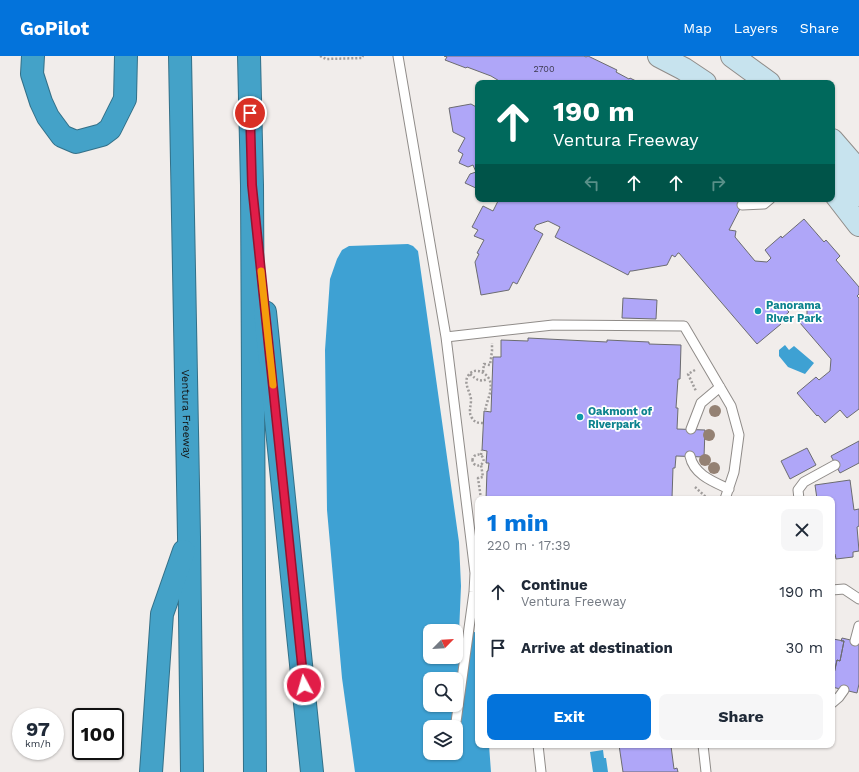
<!DOCTYPE html>
<html lang="en">
<head>
<meta charset="utf-8">
<style>
  body { margin:0; font-family:"Work Sans",sans-serif; background:#f6f6f7; color:#1f2937; height:100vh; display:flex; flex-direction:column; font-size:15px; white-space:nowrap }
  * { box-sizing:border-box; margin:0 }
  p { font-size:13px; color:#747a83 }
  .icon { flex:none; width:22px; height:22px; fill:none; stroke:currentColor; stroke-width:2; stroke-linecap:round; stroke-linejoin:round }
  .map { position:relative; flex:1; overflow:hidden }
  .details { position:absolute; left:475px; top:440px; width:360px; height:252px; display:flex; flex-direction:column; background:#fff; border-radius:8px; box-shadow:0 1px 3px #0004 }
  .details>* { flex:none }
  .top-card { position:absolute; left:475px; top:24px; width:360px; height:122px; border-radius:8px; box-shadow:0 1px 3px #0004; background:#00695c; color:#fff; overflow:hidden }
  .needle { width:26px; rotate:66deg }
  .controls { position:absolute; left:423px; top:568px; display:grid; gap:8px }
  .controls a { display:grid; place-items:center; width:40px; height:40px; border-radius:8px; background:#fff; box-shadow:0 1px 3px #0004; font-size:20px }
  .speed { position:absolute; left:12px; top:652px; display:flex; gap:8px; font-size:20px; font-weight:700; text-align:center }
  .speed>* { display:grid; place-content:center; width:52px; height:52px; border-radius:50%; background:#fff; box-shadow:0 1px 3px #0004; line-height:1 }
  .speed small { font-size:10px; font-weight:400 }
  .speed .limit { border:2px solid #111; border-radius:6px; background:#fff; color:#111 }
  .pin { position:absolute; display:grid; place-items:center; width:34px; height:34px; color:#fff; margin:-17px; border:2px solid #fff; border-radius:50%; box-shadow:0 1px 4px #0007 }
  .me { position:absolute; width:44px; margin:-22px; rotate:354deg; stroke-linejoin:round; filter:drop-shadow(0 0 3px #0008) }
  .turn { display:flex; align-items:center; gap:14px; height:84px; padding:0 12px; font-size:18px }
  .turn .icon { width:52px; height:52px; stroke-width:2.5 }
  .turn b { display:block; font-size:28px; line-height:34px }
  .lanes { display:flex; align-items:center; height:38px; padding:0 12px; background:#0003; justify-content:center; gap:20px; direction:ltr }
  .lanes .off { opacity:.35 }
  .round { display:grid; place-items:center; flex:none; width:42px; height:42px; border-radius:8px; background:#f6f6f7 }
  .summary { display:flex; align-items:center; justify-content:space-between; height:68px; padding:0 12px }
  h1 { font-size:24px; font-weight:700; line-height:30px; color:#0373db }
  .cta { display:flex; gap:8px; margin-top:auto; padding:8px 12px }
  .cta a { flex:1; height:46px; border-radius:8px; background:#0373db; color:#fff; font-size:16px; font-weight:700; line-height:46px; text-align:center }
  .cta a+a { background:#f6f6f7; color:#1f2937 }
  ul { padding:0; list-style:none }
  li { display:flex; align-items:center; gap:12px; height:56px; padding:0 12px }
  li div { flex:1 }
  li b { display:block; font-size:15px }
  li em { font-style:normal }
  header { display:flex; align-items:center; gap:24px; box-sizing:border-box; height:56px; padding:0 20px; background:#0373db; color:#fff }
  header strong { font-size:19px }
  nav { display:flex; gap:22px; margin-inline-start:auto; font-size:14px }
  .map>svg:first-child { display:block }
</style>
</head>
<body>
<header>
<strong>GoPilot</strong>
<nav><a>Map</a><a>Layers</a><a>Share</a></nav>
</header>
<div class="map">
<svg width="859" height="716" viewBox="0 0 859 716">
  <rect width="100%" height="100%" fill="#f1edeb"/>
  <path fill="#3ea1d3" fill-rule="evenodd" d="M408,188L413,190L418,195L459,486L461,530L459,577L476,576L478,595V689H489L491,716H355L342,622L327,454L325,294L330,223L337,203L342,194L349,190ZM430,575H456V601H430ZM430,623H456V649H430ZM430,671H456V697H430Z
    M785,289L789,294L794,290L814,307L805,318L788,311L779,300V294Z
    M603,694L604,702H606L608,716H593L590,696Z"/>
  <path fill="#afa6f8" stroke="#6c6c70" d="M444,0H584L586,1L588,0L617,14L616,16L629,23L630,22L640,27H501V26L491,20L467,11L466,12L445,4L447,1Z
    M471,48L478,52V133L465,127L470,118L476,116L473,109L468,111L459,107L463,98L458,95L465,82L453,76L449,52Z
    M499,143H745L729,174L736,175L735,181L755,205L767,206L771,202L765,194L781,180L782,182L804,163L824,186L826,184L840,200L836,204L859,231V238L857,240L859,242V353L847,362L840,354L825,367L818,359L817,360L797,337L816,321L819,324L830,315L831,303L800,267L807,260V254L801,247L790,246L784,251L789,256L779,265L781,268L757,288L679,197H678L675,201L672,199L667,209L632,215H630L628,219L555,181L560,171L548,165L536,169L534,173L543,178L517,228L513,226L509,234L481,239L475,206L479,198L477,197L484,184L474,180L478,174L472,171L483,150L493,155Z
    M623,242L657,244L656,263L622,262Z
    M528,282L607,286V284L649,286V288L681,289L680,323H678L676,352H678L677,373L705,374L704,401L676,400L675,412H673L672,442H674V443H486L487,415H488L489,407H486L487,395L482,394L484,355L491,356L493,301H501V284L528,285Z
    M859,385V407L840,417L831,400Z
    M807,392L816,409L790,423L781,405Z
    M850,424L854,454L859,453V470L857,471L859,495L853,496V501L836,503L835,498L832,499V443H817L815,429Z
    M842,582L859,586V628L857,637L832,631V627L837,604L840,605L844,585H841Z
    M833,583L844,585L840,605L837,604L832,627V588Z
    M619,689H674L671,690L674,713L677,712L678,716H623Z"/>
  <g fill="none" stroke-linecap="round" stroke-linejoin="round">
    <defs>
      <path id="service" d="M398,0L446,281L553,269L684,270L731,350L739,379L734,416L725,443
        M742,149L764,148L770,143
        M446,281L475,517L474,536L456,666
        M691,373L701,347L720,331
        M690,400C694,419 714,426 729,433
        M799,443L798,434L804,426L835,409
        M832,534L844,533L859,543
        M855,585L859,570
        M832,647L839,641L844,634
        M538,689L541,716
        M703,689L706,716"/>
      <path id="secondary" d="M659,0L684,13L705,27
        M732,0L769,27
        M832,84L859,115
        M832,115L843,118L859,139
        M832,134L859,169"/>
      <g id="motorway">
        <path d="M33,0L32,18L41,46L48,61L62,80L76,86L102,79L110,73L125,43L126,0"/>
        <path id="s1" d="M180,0L189,481L192,716"/>
        <path d="M249,0L252,129L255,716"/>
        <path d="M265,256L312,716"/>
        <path d="M151,716L162,558L184,495"/>
      </g>
    </defs>
    <use href="#service" stroke="#908c89" stroke-width="11"/>
    <use href="#secondary" stroke="#908c89" stroke-width="24"/>
    <use href="#motorway" stroke="#337088" stroke-width="24"/>
    <path stroke="#9f9c9b" stroke-width="2.5" stroke-dasharray="2 2" stroke-linecap="butt" d="M320,0L326,3L362,2L363,0
      M695,314L688,318L696,335
      M483,316L484,308L490,309L492,295V287
      M470,318C477,324 479,326 488,323
      M483,367C479,367 475,367 472,362C468,356 471,351 471,344C471,337 463,327 468,320C474,310 487,316 490,325C493,336 486,345 485,356
      M472.5 404a5.5 5.5 0 1 1 11 0a5.5 5.5 0 1 1-11 0Z
      M481,399L482,394
      M695,431L708,443
      M481,443L478,422L483,421L481,409"/>
    <use href="#service" stroke="#fff" stroke-width="9"/>
    <use href="#secondary" stroke="#c7e3ee" stroke-width="22"/>
    <use href="#motorway" stroke="#44a2c8" stroke-width="22"/>
  </g>
  <g fill="#948173">
    <circle cx="715" cy="355" r="6"/>
    <circle cx="709" cy="379" r="6"/>
    <circle cx="705" cy="404" r="6"/>
    <circle cx="714" cy="412" r="6"/>
  </g>
  <g fill="none" stroke-linecap="round" stroke-linejoin="round">
    <defs>
      <path id="route" d="M250,57L252,129L304,629"/>
    </defs>
    <use href="#route" stroke="#92132f" stroke-width="10"/>
    <use href="#route" stroke="#e11d48" stroke-width="7"/>
    <path stroke="#f59e0b" stroke-width="7" d="M261,215L273,329"/>
  </g>
  <g fill="#0f9aa8" stroke="#fff" stroke-width="1.5">
    <circle cx="758" cy="255" r="4"/>
    <circle cx="580" cy="361" r="4"/>
  </g>
  <g text-anchor="middle" dominant-baseline="central" stroke-width="3.5" stroke-linejoin="round" paint-order="stroke">
    <g font-size="9" fill="#3b384c">
      <text x="544" y="13">2700</text>
    </g>
    <g font-size="11" font-weight="bold" fill="#0d838f" stroke="#fff" text-anchor="start">
      <text x="766" y="249">Panorama<tspan x="766" dy="13">River Park</tspan></text>
      <text x="588" y="355">Oakmont of<tspan x="588" dy="13">Riverpark</tspan></text>
    </g>
    <g font-size="11" fill="#141312" stroke="#fff">
      <text stroke="none"><textPath href="#s1" startOffset="358">Ventura Freeway</textPath></text>
    </g>
  </g>
</svg>
<div class="controls">
<a><svg class="needle" viewBox="-14 -14 28 28"><path d="M0-13l5 13h-10z" fill="#e53935"/><path d="M0 13l5-13h-10z" fill="#747a83"/></svg></a>
<a><svg class="icon" aria-label="search" viewBox="0 0 24 24"><circle cx="10" cy="10" r="6"/><path d="M15 15l6 6"/></svg></a>
<a><svg class="icon" aria-label="layers" viewBox="0 0 24 24"><path d="M12 4l9 5-9 5-9-5zM3 14l9 5 9-5"/></svg></a>
</div>
<div class="speed"><div>97<small>km/h</small></div><div class="limit">100</div></div>
<div class="pin" style="left:250px;top:57px;background:#d93025"><svg class="icon" aria-label="arrive" viewBox="0 0 24 24"><path d="M6 21V4h12l-3 4 3 4H6"/></svg></div>
<svg class="me" style="left:304px;top:629px" viewBox="-20 -20 40 40"><circle r="17" fill="#e11d48" stroke="#fff" stroke-width="3"/><path d="M0-11L8 9 0 5-8 9z" fill="#fff"/></svg>
<div class="top-card">
<div class="turn"><svg class="icon" aria-label="ahead" viewBox="0 0 24 24"><path d="M12 20V5M6 11l6-6 6 6"/></svg><div><b>190 m</b>Ventura Freeway</div></div>
<div class="lanes"><svg class="icon off" aria-label="left" viewBox="0 0 24 24"><path d="M17 20v-9H6M10 6l-5 5 5 5"/></svg><svg class="icon" aria-label="ahead" viewBox="0 0 24 24"><path d="M12 20V5M6 11l6-6 6 6"/></svg><svg class="icon" aria-label="ahead" viewBox="0 0 24 24"><path d="M12 20V5M6 11l6-6 6 6"/></svg><svg class="icon off" aria-label="right" viewBox="0 0 24 24"><path d="M7 20v-9h11M14 6l5 5-5 5"/></svg></div>
</div>
<section class="details">
<div class="summary"><div><h1>1 min</h1><p>220 m · 17:39</p></div><a class="round"><svg class="icon" aria-label="close" viewBox="0 0 24 24"><path d="M6 6l12 12M18 6L6 18"/></svg></a></div>
<ul>
<li><svg class="icon" aria-label="ahead" viewBox="0 0 24 24"><path d="M12 20V5M6 11l6-6 6 6"/></svg><div><b>Continue</b><p>Ventura Freeway</p></div><em>190 m</em></li>
<li><svg class="icon" aria-label="arrive" viewBox="0 0 24 24"><path d="M6 21V4h12l-3 4 3 4H6"/></svg><div><b>Arrive at destination</b></div><em>30 m</em></li>
</ul>
<div class="cta"><a>Exit</a><a>Share</a></div>
</section>
</div>
</body>
</html>
